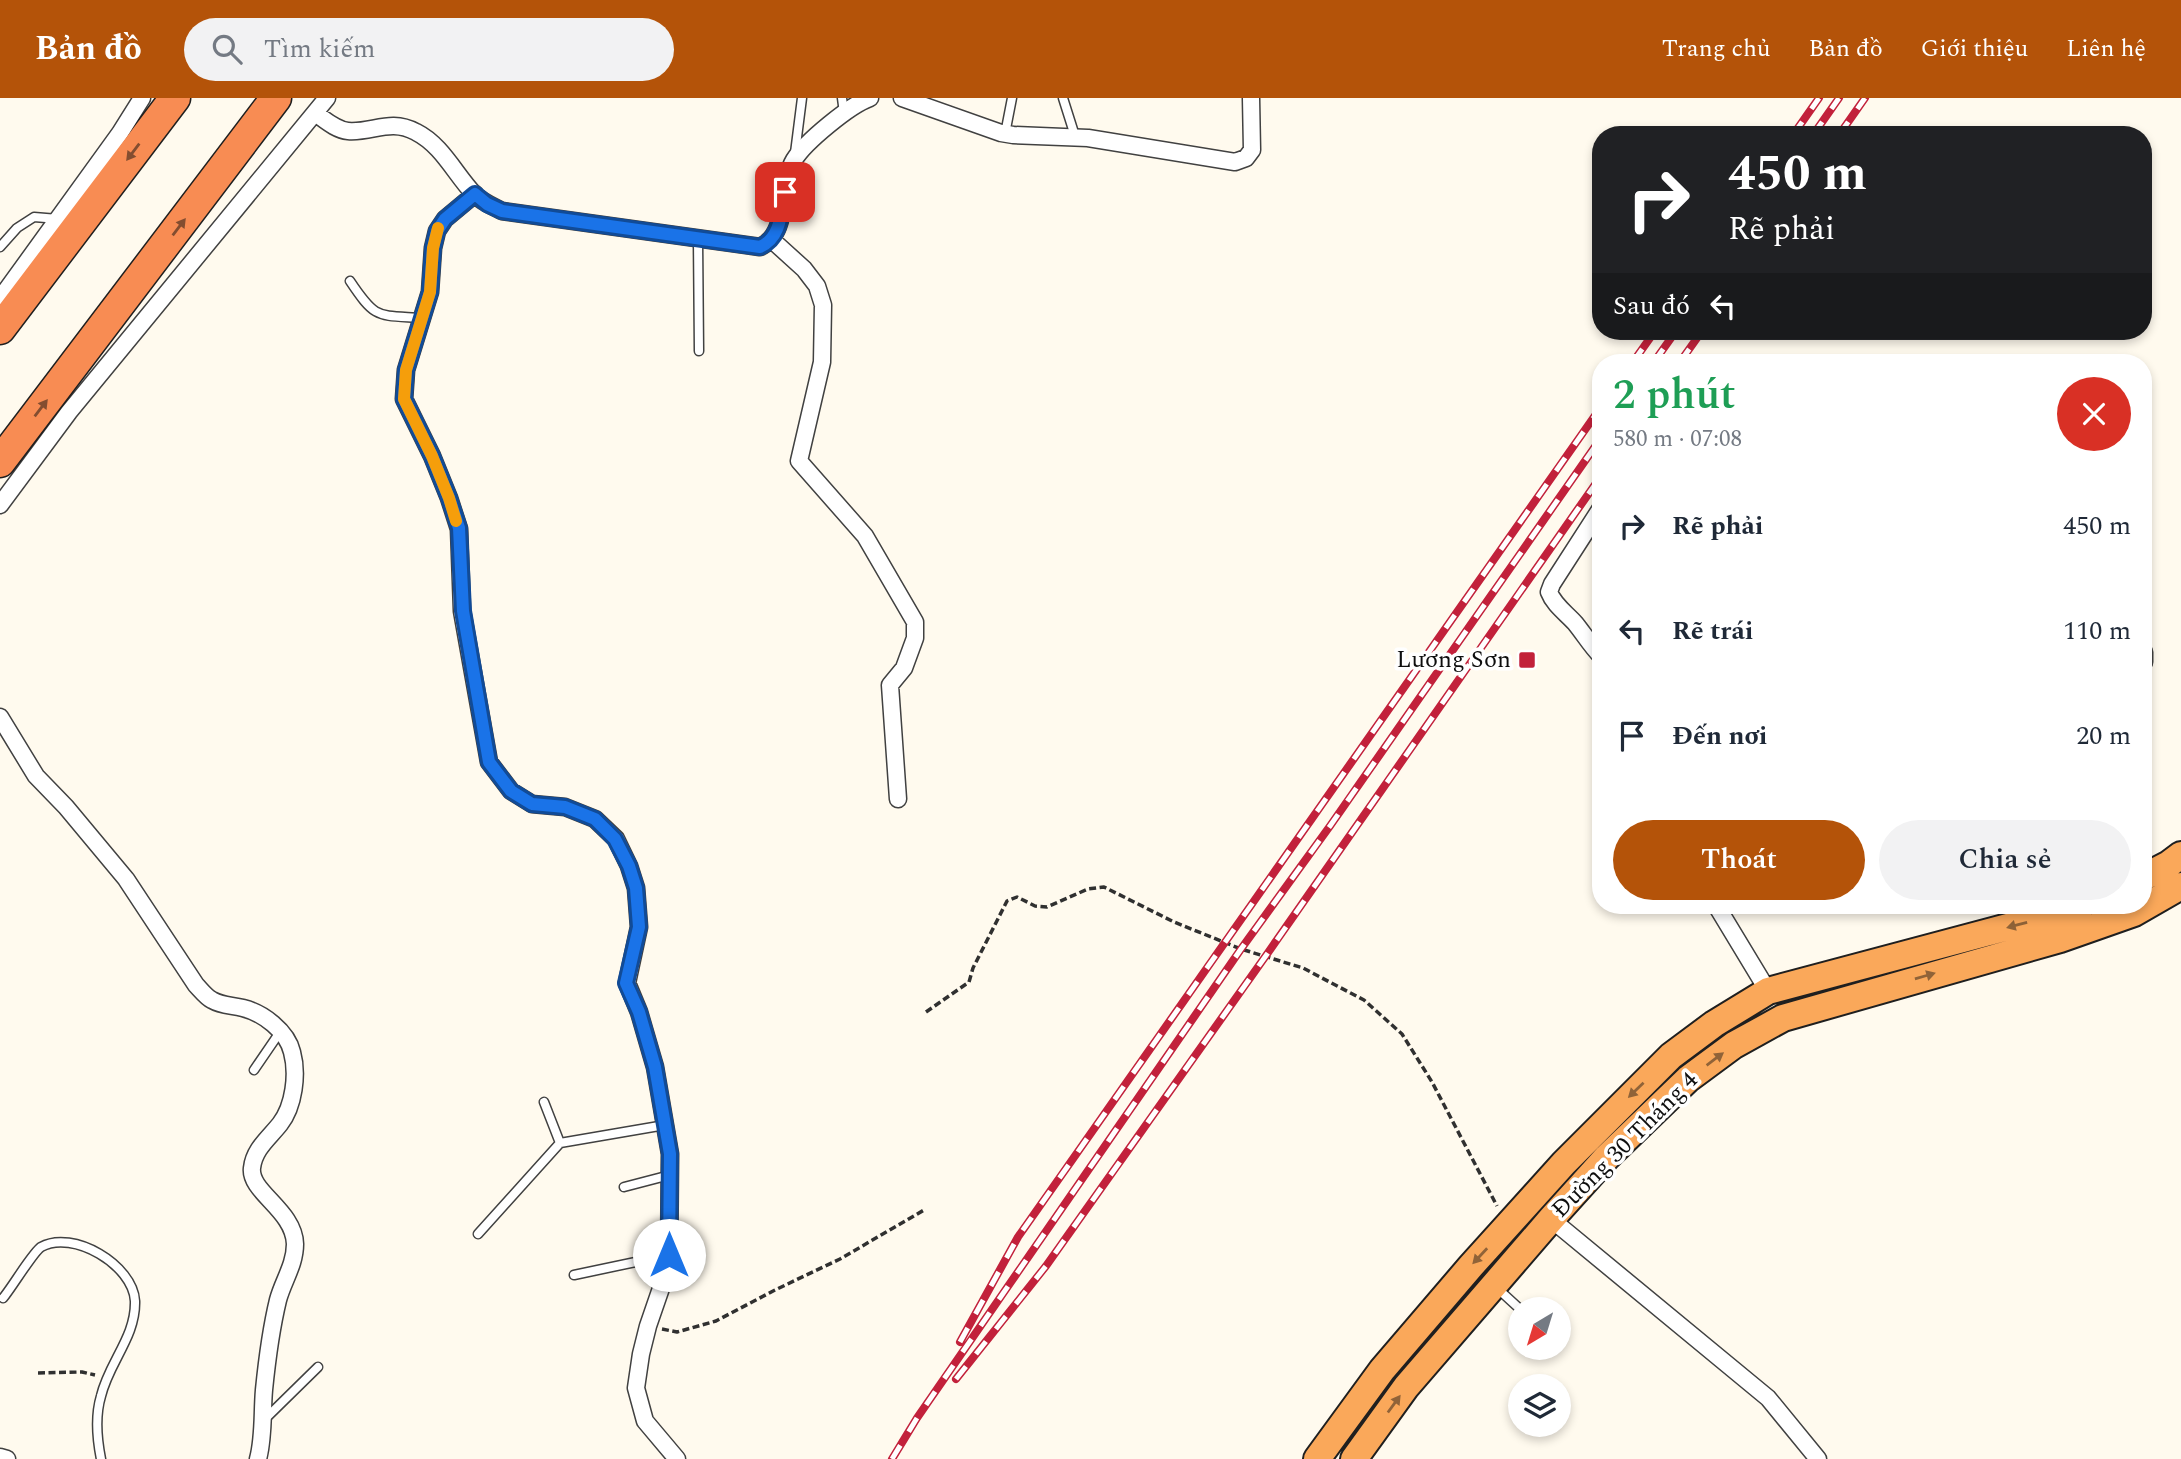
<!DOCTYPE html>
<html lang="vi">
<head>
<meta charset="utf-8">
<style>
  body { margin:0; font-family:Spectral,serif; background:#f2f2f3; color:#1f2937; height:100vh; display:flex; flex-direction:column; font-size:26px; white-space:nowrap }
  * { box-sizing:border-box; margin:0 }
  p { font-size:23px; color:#747a83 }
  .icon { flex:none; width:38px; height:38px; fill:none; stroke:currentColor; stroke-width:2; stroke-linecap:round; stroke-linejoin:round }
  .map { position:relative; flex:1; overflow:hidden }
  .details { position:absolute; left:1592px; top:256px; width:560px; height:560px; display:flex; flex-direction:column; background:#fff; border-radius:28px; box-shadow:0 4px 10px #0003 }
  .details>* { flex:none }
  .top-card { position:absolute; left:1592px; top:28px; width:560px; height:214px; border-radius:28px; box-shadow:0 4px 10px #0003; background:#202124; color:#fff; overflow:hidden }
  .needle { width:46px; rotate:218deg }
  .controls { position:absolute; left:1508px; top:1199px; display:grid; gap:14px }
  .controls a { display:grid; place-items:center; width:63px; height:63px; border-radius:50%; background:#fff; box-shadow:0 4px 10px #0003; font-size:35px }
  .pin { position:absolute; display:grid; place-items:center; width:60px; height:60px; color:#fff; margin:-30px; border-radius:14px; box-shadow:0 4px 10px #0006 }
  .me { position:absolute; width:77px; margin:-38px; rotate:0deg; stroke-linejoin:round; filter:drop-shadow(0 0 5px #0008) }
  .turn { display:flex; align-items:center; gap:24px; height:147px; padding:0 21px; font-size:32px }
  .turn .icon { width:91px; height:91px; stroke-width:2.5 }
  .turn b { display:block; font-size:49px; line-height:60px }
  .then { display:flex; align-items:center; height:66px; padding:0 21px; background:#0003; gap:14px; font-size:26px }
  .round { display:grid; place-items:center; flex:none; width:74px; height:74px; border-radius:37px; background:#f2f2f3 }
  .head { display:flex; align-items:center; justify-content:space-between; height:119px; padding:0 21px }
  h1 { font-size:42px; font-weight:600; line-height:52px; color:#1e9e55 }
  .button { display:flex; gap:14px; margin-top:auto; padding:14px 21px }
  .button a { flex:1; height:80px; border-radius:42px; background:#b45309; color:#fff; font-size:28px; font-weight:600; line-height:80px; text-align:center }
  .button a+a { background:#f2f2f3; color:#1f2937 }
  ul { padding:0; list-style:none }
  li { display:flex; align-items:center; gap:21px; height:105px; padding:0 21px }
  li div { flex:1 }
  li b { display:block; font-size:26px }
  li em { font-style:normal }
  header { display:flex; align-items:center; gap:42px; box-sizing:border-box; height:98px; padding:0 35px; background:#b45309; color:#fff }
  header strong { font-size:33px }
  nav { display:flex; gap:38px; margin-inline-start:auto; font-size:24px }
  .search { width:490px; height:63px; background:#f2f2f3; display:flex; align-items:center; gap:18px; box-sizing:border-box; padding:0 24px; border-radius:38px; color:#747a83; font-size:26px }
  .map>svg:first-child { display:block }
</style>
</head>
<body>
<header>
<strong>Bản đồ</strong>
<div class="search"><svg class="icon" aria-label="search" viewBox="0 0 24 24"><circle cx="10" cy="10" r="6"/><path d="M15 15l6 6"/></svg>Tìm kiếm</div>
<nav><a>Trang chủ</a><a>Bản đồ</a><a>Giới thiệu</a><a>Liên hệ</a></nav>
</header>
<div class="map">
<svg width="2181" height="1361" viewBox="0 0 2181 1361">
  <rect width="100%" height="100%" fill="#fffaee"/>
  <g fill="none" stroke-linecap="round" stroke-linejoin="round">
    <defs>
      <path id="service" d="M842,0L844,15
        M1063,0L1075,38
        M1005,36L1012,0
        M795,55L802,0
        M698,141L699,253
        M0,149L17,130L34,119L58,121
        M350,183C376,222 377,217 422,220
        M254,972L280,934
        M544,1004L560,1045
        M624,1089L670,1077
        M478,1136L560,1045L665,1027
        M574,1177L669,1157
        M1497,1190L1521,1212
        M3,1200C11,1191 33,1154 41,1149C73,1131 133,1167 135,1203C136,1239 109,1264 101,1298C95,1318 97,1341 101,1361
        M265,1321L318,1269"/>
      <path id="minor" d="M902,0L1001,35L1013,37L1088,40L1235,64L1246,60L1252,52L1251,0
        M315,15C325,22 336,32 348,33C373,35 390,20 416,34C442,47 455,76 474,96C482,104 492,108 502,113L760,149C790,136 779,87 794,62C805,44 850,7 870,0
        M475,96L445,121L437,133L433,150L430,194L406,272L404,301L432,358L449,400L459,431L462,513L489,664L511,693L532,706L565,709L595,721L616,741L629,768L636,790L639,829L627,885L639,914L655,969L670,1056L669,1167L648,1228L641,1256L636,1290L645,1323L677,1361
        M772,142L804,171L817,188L823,207L822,264L799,363L865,438L915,524V540L904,570L890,587L898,701
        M0,201L120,35L142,0
        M0,407L69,314L327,0
        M1601,410L1552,486L1549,494C1554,507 1566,515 1575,525C1584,536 1591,548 1601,558
        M2144,554V564
        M0,619L36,678L66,709L126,781L196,887C201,892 206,899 212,902C222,908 232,907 243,910C263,915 287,933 292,954C298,976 294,1008 280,1026C269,1040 254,1051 252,1070C249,1094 294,1112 295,1146C295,1167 283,1183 278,1202C271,1231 267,1262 264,1292C262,1315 264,1339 258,1361
        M1716,807L1768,893
        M1551,1121L1768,1300L1818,1361
        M0,1359L7,1361"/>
      <path id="trunk" d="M2144,779L2169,766L2181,757
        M1317,1361L1382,1272L1471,1168L1564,1065L1671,958L1714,926L1768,893L2045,819L2082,807
        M1354,1361L1406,1289L1551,1121L1607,1059L1688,981L1734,947L1783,920L2060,841L2134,815L2181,788"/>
      <path id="motorway" d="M0,231L175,0
        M0,364L276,0"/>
    </defs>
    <use href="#service" stroke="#414141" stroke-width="11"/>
    <use href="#minor" stroke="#414141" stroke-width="19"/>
    <use href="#trunk" stroke="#1f1f1f" stroke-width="30"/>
    <use href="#motorway" stroke="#1f1f1f" stroke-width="33"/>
    <path stroke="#303030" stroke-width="3.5" stroke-dasharray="7 3.5" stroke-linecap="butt" d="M926,914L969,884L973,870L1007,803L1017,799L1035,808L1047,809L1088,791L1104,789L1174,824L1241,851L1303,870L1364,902L1402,936L1432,984L1497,1108
      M662,1231L677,1234L716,1223L775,1192L840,1161L924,1112
      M38,1275L82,1274L95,1277"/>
    <use href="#service" stroke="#fff" stroke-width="8"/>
    <use href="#minor" stroke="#fff" stroke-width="16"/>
    <use href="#trunk" stroke="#faa85a" stroke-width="26"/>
    <use href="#motorway" stroke="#f88c53" stroke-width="30"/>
    <defs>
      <path id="rail" d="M1793,37L1819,0
        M1813,37L1839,0
        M1839,37L1865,0
        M1633,264L1655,233
        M1654,264L1676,233
        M1680,264L1702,233
        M960,1244L1018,1139L1601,309
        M956,1281L1046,1168L1265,859L1601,378
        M892,1361L917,1320L1241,851L1330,728L1601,340"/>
    </defs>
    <use href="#rail" stroke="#c2213b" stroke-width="8"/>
    <use href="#rail" stroke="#fff" stroke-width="5" stroke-dasharray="16" stroke-linecap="butt"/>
  </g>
  <defs><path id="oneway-solid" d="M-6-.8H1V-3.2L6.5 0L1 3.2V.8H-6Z" transform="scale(1.75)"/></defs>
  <g fill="#834d30">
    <use href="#oneway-solid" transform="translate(133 54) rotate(127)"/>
    <use href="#oneway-solid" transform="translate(179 129) rotate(-53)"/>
    <use href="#oneway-solid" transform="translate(41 310) rotate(-53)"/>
  </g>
  <g fill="#906338">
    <use href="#oneway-solid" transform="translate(2017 827) rotate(165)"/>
    <use href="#oneway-solid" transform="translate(1925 878) rotate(-16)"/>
    <use href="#oneway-solid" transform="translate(1715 961) rotate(-37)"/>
    <use href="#oneway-solid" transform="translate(1636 992) rotate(136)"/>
    <use href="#oneway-solid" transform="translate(1480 1158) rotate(133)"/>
    <use href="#oneway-solid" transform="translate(1394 1306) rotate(-54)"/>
  </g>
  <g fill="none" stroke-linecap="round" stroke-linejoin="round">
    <defs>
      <path id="route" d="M669,1157L670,1056L655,969L639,914L626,885L639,829L636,790L629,768L615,741L595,721L565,709L532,706L511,693L489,664L463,513L459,430L449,400L432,358L404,301L406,272L430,194L433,150L437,133L445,121L475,96L487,106L502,113L760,149C781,140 781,115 785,94"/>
    </defs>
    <use href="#route" stroke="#114b97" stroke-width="18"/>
    <use href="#route" stroke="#1a73e8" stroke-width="12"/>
    <path stroke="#f59e0b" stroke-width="12" d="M438,130L433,150L430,194L406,272L404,301L432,358L449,400L456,423"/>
  </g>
  <rect fill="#c2213b" stroke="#fff" stroke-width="2.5" x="1518" y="553" width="18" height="18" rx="3.5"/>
  <g text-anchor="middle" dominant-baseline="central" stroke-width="7" stroke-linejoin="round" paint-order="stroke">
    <g font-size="24" fill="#0e0e0e" stroke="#fff" text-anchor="end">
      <text x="1511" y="562">Lương Sơn</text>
    </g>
    <g font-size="24" fill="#0e0e0e" stroke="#fff">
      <text transform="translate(1625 1047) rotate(-45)">Đường 30 Tháng 4</text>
    </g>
  </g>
</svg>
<div class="controls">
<a><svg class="needle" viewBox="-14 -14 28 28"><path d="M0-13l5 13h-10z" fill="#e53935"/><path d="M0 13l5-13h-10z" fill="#747a83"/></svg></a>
<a><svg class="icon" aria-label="layers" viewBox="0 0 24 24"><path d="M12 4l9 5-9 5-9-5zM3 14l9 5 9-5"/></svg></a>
</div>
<div class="pin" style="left:785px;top:94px;background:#d93025"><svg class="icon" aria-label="arrive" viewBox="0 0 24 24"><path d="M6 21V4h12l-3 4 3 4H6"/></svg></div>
<svg class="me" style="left:669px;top:1157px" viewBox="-20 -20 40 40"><circle r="19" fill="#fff"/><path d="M0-13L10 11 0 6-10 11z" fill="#1a73e8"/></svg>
<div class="top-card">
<div class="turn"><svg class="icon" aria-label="right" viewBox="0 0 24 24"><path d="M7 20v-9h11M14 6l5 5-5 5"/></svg><div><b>450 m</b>Rẽ phải</div></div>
<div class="then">Sau đó<svg class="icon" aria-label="left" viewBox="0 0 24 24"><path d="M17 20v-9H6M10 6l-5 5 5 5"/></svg></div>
</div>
<section class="details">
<div class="head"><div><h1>2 phút</h1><p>580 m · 07:08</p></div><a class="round" style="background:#d93025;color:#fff"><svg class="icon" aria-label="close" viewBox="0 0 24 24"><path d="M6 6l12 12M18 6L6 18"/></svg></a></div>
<ul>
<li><svg class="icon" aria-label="right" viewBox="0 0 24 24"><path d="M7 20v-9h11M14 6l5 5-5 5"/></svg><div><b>Rẽ phải</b></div><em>450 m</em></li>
<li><svg class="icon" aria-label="left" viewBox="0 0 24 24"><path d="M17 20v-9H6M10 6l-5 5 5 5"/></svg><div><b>Rẽ trái</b></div><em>110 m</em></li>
<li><svg class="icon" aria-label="arrive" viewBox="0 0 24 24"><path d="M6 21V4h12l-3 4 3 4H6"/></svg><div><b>Đến nơi</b></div><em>20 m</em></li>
</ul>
<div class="button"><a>Thoát</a><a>Chia sẻ</a></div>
</section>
</div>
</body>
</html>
